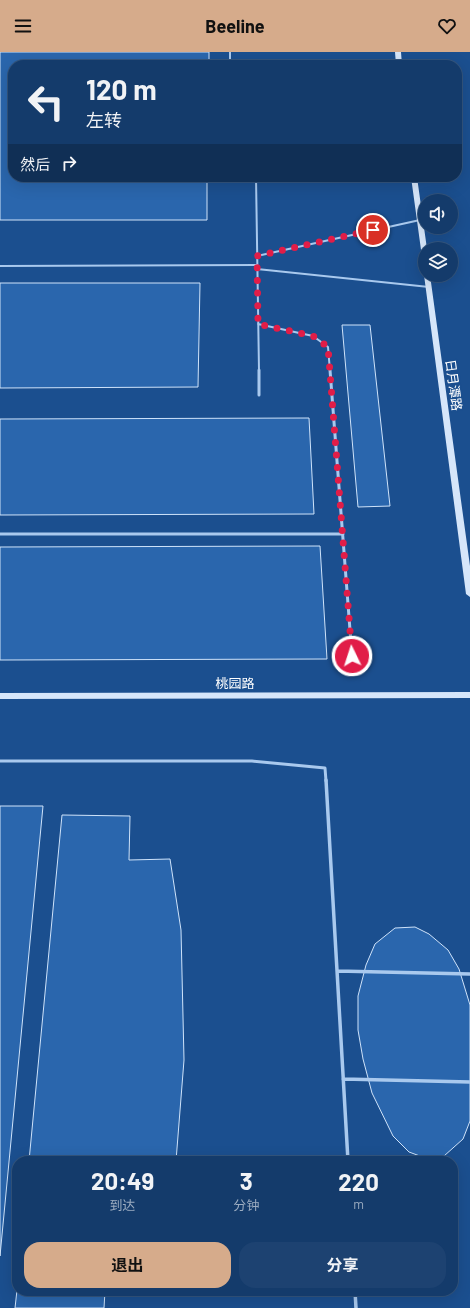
<!DOCTYPE html>
<html lang="zh">
<head>
<meta charset="utf-8">
<style>
  body { margin:0; font-family:Barlow,"Noto Sans SC",sans-serif; background:#1d4271; color:#f1f3f6; height:100vh; display:flex; flex-direction:column; font-size:15px; white-space:nowrap }
  * { box-sizing:border-box; margin:0 }
  p { font-size:13px; color:#9dadc1 }
  .icon { flex:none; width:22px; height:22px; fill:none; stroke:currentColor; stroke-width:2; stroke-linecap:round; stroke-linejoin:round }
  .map { position:relative; flex:1; overflow:hidden }
  .sheet { position:absolute; left:12px; top:1104px; width:446px; height:140px; display:flex; flex-direction:column; background:#143b6b; border-radius:16px; box-shadow:0 4px 16px #0002,0 0 0 1px #33557e }
  .sheet>* { flex:none }
  .hud { position:absolute; left:8px; top:8px; width:454px; height:122px; border-radius:16px; box-shadow:0 4px 16px #0002,0 0 0 1px #33557e; background:#143b6b; color:#f1f3f6; overflow:hidden }
  .controls { position:absolute; left:418px; top:142px; display:grid; gap:8px }
  .controls a { display:grid; place-items:center; width:40px; height:40px; border-radius:50%; background:#143b6b; box-shadow:0 4px 16px #0002,0 0 0 1px #33557e; font-size:20px }
  .pin { position:absolute; display:grid; place-items:center; width:34px; height:34px; color:#fff; margin:-17px; border:2px solid #fff; border-radius:50%; box-shadow:0 1px 4px #0007 }
  .me { position:absolute; width:44px; margin:-22px; rotate:356deg; stroke-linejoin:round; filter:drop-shadow(0 0 3px #0008) }
  .turn { display:flex; align-items:center; gap:14px; height:84px; padding:0 12px; font-size:18px }
  .turn .icon { width:52px; height:52px; stroke-width:2.5 }
  .turn b { display:block; font-size:28px; line-height:34px }
  .then { display:flex; align-items:center; height:38px; padding:0 12px; background:#0003; gap:8px; font-size:15px }
  .eta { display:flex; justify-content:space-evenly; align-items:center; height:68px; text-align:center }
  .eta b { font-size:24px; font-weight:700; line-height:28px }
  .cta { display:flex; gap:8px; margin-top:auto; padding:8px 12px }
  .cta a { flex:1; height:46px; border-radius:16px; background:#d6ab8b; color:#111; font-size:16px; font-weight:700; line-height:46px; text-align:center }
  .cta a+a { background:#1d4271; color:#f1f3f6 }
  header { display:flex; justify-content:space-between; align-items:center; height:52px; padding:0 12px; background:#d6ab8b; color:#111; font-size:18px; font-weight:700 }
  .map>svg:first-child { display:block }
</style>
</head>
<body>
<header><svg class="icon" aria-label="menu" viewBox="0 0 24 24"><path d="M4 6h16M4 12h16M4 18h16"/></svg>Beeline<svg class="icon" aria-label="heart" viewBox="0 0 24 24"><path d="M12 20l-8-8c-3-5 5-10 8-4 3-6 11-1 8 4z"/></svg></header>
<div class="map">
<svg width="470" height="1256" viewBox="0 0 470 1256">
  <rect width="100%" height="100%" fill="#1b4f8f"/>
  <path fill="#2a66ad" stroke="#cfe3fa" d="M0,0H209V13H13V125H207V168H0Z
    M0,231H200L198,335L0,336Z
    M342,273H370L390,454L358,455Z
    M309,366L314,462L0,463V367Z
    M320,494L327,607L0,608V495Z
    M0,754H43L0,1204Z
    M62,763L130,764L129,808L170,807L181,878L184,1008L176,1109H29Z
    M415,875L429,882L448,898L459,917L470,953V1069L463,1087L444,1104L428,1107L409,1100L393,1084L372,1041L363,1007L358,978V944L366,913L375,892L395,876Z
    M17,1238L105,1239L104,1256H15Z"/>
  <g fill="none" stroke-linecap="round" stroke-linejoin="round">
    <path stroke="#a9c9ee" stroke-width="2" d="M230,0V13
      M256,125L259,319
      M257,204L420,168
      M0,214L257,213
      M257,217L429,235
      M258,272L313,284L328,295L330,319"/>
    <path stroke="#a9c9ee" stroke-width="3" d="M259,318V343
      M330,318L352,604
      M0,482H343
      M0,709H252L325,716L326,729"/>
    <path stroke="#a9c9ee" stroke-width="3.5" d="M326,728L348,1109
      M337,919L470,922
      M343,1027L470,1030
      M355,1239L356,1256"/>
    <path fill="#d6e6fa" fill-rule="evenodd" d="M395,0H401L402,13H396Z
      M411,125H417L427,197H425V207L422,205Z
      M425,222V223H430L470,514V545L466,542L424,223Z
      M470,640V646L0,647V641Z"/>
  </g>
  <g fill="none" stroke-linecap="round" stroke-linejoin="round">
    <path stroke="#e11d48" stroke-width="7" stroke-dasharray="0 12.6" d="M352,604L328,295L313,284L258,272L257,204L373,178"/>
  </g>
  <g text-anchor="middle" dominant-baseline="central" stroke-width="4" stroke-linejoin="round" paint-order="stroke">
    <g font-size="13" fill="#fff" stroke="#1b4f8f">
      <text transform="translate(454 333) rotate(82)">日月潭路</text>
      <text x="235" y="631">桃园路</text>
    </g>
  </g>
</svg>
<div class="controls">
<a><svg class="icon" aria-label="sound" viewBox="0 0 24 24"><path d="M4 9h4l5-4v14l-5-4H4zM17 9q2 3 0 6"/></svg></a>
<a><svg class="icon" aria-label="layers" viewBox="0 0 24 24"><path d="M12 4l9 5-9 5-9-5zM3 14l9 5 9-5"/></svg></a>
</div>
<div class="pin" style="left:373px;top:178px;background:#d93025"><svg class="icon" aria-label="arrive" viewBox="0 0 24 24"><path d="M6 21V4h12l-3 4 3 4H6"/></svg></div>
<svg class="me" style="left:352px;top:604px" viewBox="-20 -20 40 40"><circle r="17" fill="#e11d48" stroke="#fff" stroke-width="3"/><path d="M0-11L8 9 0 5-8 9z" fill="#fff"/></svg>
<div class="hud">
<div class="turn"><svg class="icon" aria-label="left" viewBox="0 0 24 24"><path d="M17 20v-9H6M10 6l-5 5 5 5"/></svg><div><b>120 m</b>左转</div></div>
<div class="then">然后<svg class="icon" aria-label="right" viewBox="0 0 24 24"><path d="M7 20v-9h11M14 6l5 5-5 5"/></svg></div>
</div>
<section class="sheet">
<div class="eta">
<div><b>20:49</b><p>到达</p></div>
<div><b>3</b><p>分钟</p></div>
<div><b>220</b><p>m</p></div>
</div>
<div class="cta"><a>退出</a><a>分享</a></div>
</section>
</div>
</body>
</html>
